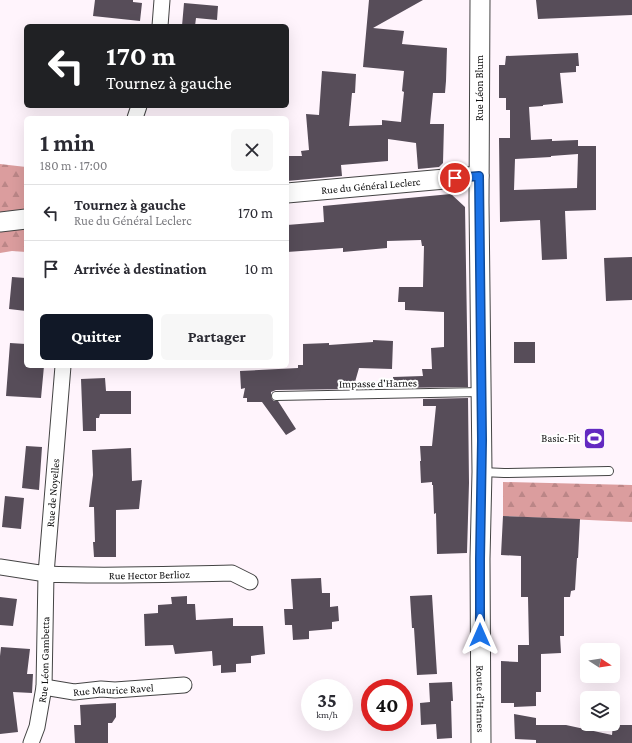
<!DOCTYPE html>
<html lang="fr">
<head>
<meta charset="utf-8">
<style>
  body { margin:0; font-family:"Crimson Pro",serif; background:#f7f7f7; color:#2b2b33; height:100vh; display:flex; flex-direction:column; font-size:15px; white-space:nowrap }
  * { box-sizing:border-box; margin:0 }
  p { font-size:13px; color:#7c7c81 }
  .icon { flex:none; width:22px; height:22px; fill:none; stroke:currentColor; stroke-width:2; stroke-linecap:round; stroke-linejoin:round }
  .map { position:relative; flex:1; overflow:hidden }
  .side { position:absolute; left:24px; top:116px; width:265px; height:252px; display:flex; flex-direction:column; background:#fff; border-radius:6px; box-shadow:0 4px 16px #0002 }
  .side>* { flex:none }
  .top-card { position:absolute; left:24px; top:24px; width:265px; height:84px; border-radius:6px; box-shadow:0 4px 16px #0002; background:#202124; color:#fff; overflow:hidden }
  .needle { width:26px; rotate:102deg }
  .controls { position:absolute; left:580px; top:643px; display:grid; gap:8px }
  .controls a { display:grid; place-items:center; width:40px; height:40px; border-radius:6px; background:#fff; box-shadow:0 4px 16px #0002; font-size:20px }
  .speed { position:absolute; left:301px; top:679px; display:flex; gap:8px; font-size:20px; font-weight:700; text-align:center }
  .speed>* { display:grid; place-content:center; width:52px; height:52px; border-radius:50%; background:#fff; box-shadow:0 4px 16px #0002; line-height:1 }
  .speed small { font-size:10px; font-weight:400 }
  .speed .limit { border:6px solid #d22; background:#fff; color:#111 }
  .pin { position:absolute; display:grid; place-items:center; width:34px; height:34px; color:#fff; margin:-17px; border:2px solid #fff; border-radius:50%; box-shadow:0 1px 4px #0007 }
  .me { position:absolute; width:44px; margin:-22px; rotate:0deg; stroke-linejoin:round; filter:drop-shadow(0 0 3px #0008) }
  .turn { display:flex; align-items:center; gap:14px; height:84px; padding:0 16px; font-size:18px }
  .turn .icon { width:52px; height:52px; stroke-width:2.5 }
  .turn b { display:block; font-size:28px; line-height:34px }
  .round { display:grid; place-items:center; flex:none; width:42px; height:42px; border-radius:6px; background:#f7f7f7 }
  .head { display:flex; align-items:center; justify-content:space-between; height:68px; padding:0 16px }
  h1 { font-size:24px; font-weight:700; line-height:30px }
  .button { display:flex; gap:8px; margin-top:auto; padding:8px 16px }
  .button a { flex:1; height:46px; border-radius:6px; background:#111827; color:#fff; font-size:16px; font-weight:700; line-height:46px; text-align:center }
  .button a+a { background:#f7f7f7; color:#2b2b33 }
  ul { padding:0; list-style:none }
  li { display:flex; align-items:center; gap:12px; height:56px; padding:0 16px; border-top:1px solid #e1e1e2 }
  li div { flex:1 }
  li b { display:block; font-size:15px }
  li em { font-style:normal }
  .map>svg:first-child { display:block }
</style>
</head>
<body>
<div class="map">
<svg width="632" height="743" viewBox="0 0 632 743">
  <defs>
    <pattern id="forest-firs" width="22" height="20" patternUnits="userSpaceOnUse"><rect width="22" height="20" fill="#db9d9e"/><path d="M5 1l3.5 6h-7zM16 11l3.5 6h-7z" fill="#bb8687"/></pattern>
  </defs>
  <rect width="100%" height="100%" fill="#fff4fc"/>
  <path fill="url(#forest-firs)" d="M0,164L26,167V252L12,251L0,253Z
    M503,482L632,485V522L503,516Z"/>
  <path fill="#574d59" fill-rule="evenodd" d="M95,0H133V2L142,3L140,21L93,16Z
    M369,0H423L373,28L404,31L402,44L447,48L446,81L445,93H433L430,124H444L443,163L439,167L418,169L416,143L388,139V161L341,165L342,176L287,181V156H302L301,151L309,150L306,114L319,115L322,71L356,74L355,93H352L349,126L382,125V120L401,122L404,92L402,91L404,71L363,67Z
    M536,0H632V15L538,19Z
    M184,3L218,6L217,20L196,18L195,26H182Z
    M578,53L579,66H576V72L560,73L563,103L543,105V106L529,107L531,140L552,139V141L578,140V146H596V210L565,211L567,259L542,260L540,220L500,222L499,138H510V110H506V98H499V65H505L506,56ZM578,154L577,188L514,190L515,159L551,157V156Z
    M451,194L465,207L468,387L393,388V377L423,376L422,369H432L431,348L444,347V312L405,310V302H398L399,287H423L424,246H422L421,240L387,241V248L343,252V248L287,252V225L324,222L323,206Z
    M632,257V300L606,301L604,258Z
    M12,277L26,278V311L9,309Z
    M373,340L393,341L392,369L359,368L353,389L276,390L271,392V396L272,399L274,401H278L296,429L286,435L262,402H247V398H243L245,388L241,389L240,371L298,368V365H303V344L329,343V345L373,342Z
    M514,342H535V363H514Z
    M10,343L26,344V366H44L41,398L6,396Z
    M105,378L106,391H131V414H100L99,418H96V431H83L81,379Z
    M468,398L469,483L467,553L437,554L436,513L434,514L433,485H432V482L421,483L420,461H421L420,446H432L436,406H423V399Z
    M26,446L42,447L39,490L22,488Z
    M131,448L132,481L142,480L139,509L116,510V557H94L93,542H95L94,507H89L93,475L92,450Z
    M5,496L24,498L21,529L2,527Z
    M503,516L580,519L578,558H577L575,590L571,591L570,597H564V636H560L561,653L541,654V692H536V706L514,707V703H501V661L518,662V645H529L528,597H521V556L501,555Z
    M321,578L322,593H330V607L338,606L339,621L332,622V629L309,631V639L293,640L292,625H285L284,609H293L291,579Z
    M432,595L437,674L417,675L414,628H412L410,596Z
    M187,596V604H195L196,620L233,618V626H263L265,654L251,656V663L236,664V672L221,673V665L213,666L212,651L175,654L173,645L145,646L144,614L158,613V605L172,604L171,597Z
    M0,597L17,599L13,626L0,625Z
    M1,647L30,649L27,674H33L32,693L13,692L18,732L0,734V656Z
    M452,682L453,701H451L452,738L437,739L436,724L421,725L420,703L430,702L429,683Z
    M116,703V717L112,723H108V743H75L74,725H81L80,705Z
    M514,714L536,718V725H566L612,735L613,725H632V743H536V740L515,739Z"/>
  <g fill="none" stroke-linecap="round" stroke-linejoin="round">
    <defs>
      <path id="service" d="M276,396L481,392
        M482,472L504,473L609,471"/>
      <g id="minor">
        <path d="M160,26L162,0"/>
        <path d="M135,118L139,106"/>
        <path id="s1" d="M0,567L46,574L63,366"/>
        <path id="s2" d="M44,687L74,692L101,689L115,690L184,685"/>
        <path id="s3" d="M31,743L37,727L44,687L46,574C108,577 170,574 232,573L250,582"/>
      </g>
      <g id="tertiary">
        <path id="s4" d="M480,0L479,202L482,472L480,559L481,743"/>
        <path id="s5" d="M287,193L479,176"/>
        <path d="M0,222L26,219"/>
      </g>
    </defs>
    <use href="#service" stroke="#444" stroke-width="10"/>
    <use href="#minor" stroke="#444" stroke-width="17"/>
    <use href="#tertiary" stroke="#444" stroke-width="21"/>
    <use href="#service" stroke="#fff" stroke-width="8"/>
    <use href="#minor" stroke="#fff" stroke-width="15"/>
    <use href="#tertiary" stroke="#fff" stroke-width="19"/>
  </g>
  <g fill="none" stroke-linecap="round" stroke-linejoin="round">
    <defs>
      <path id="route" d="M455,178L479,176L482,440L480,559V635"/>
    </defs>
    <use href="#route" stroke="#114b97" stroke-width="10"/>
    <use href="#route" stroke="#1a73e8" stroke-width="7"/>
  </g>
  <defs>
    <symbol id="stadium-square" viewBox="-11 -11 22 22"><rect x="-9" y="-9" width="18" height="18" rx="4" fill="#6329c1" stroke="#fff"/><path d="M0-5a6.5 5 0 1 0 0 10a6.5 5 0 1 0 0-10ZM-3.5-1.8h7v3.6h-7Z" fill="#fff"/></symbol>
  </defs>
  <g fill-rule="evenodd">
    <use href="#stadium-square" x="582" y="426" width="25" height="25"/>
  </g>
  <g text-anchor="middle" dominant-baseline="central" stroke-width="4" stroke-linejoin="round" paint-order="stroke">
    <g font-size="11" fill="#111" stroke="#fff">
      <text transform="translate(479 88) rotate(-90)">Rue Léon Blum</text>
      <text stroke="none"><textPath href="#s5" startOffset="84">Rue du Général Leclerc</textPath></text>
      <text transform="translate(378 383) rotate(-1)">Impasse d'Harnes</text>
      <text stroke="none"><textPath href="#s1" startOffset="128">Rue de Noyelles</textPath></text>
      <text stroke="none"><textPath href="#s3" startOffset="274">Rue Hector Berlioz</textPath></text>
      <text stroke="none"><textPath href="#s3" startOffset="85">Rue Léon Gambetta</textPath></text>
      <text stroke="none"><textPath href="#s2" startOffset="70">Rue Maurice Ravel</textPath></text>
      <text stroke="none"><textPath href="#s4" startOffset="699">Route d'Harnes</textPath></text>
    </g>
    <g font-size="11" fill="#111" stroke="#fff" text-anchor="end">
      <text x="580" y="438">Basic-Fit</text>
    </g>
  </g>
</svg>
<div class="controls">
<a><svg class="needle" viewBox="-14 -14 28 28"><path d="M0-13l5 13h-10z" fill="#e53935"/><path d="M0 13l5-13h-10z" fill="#7c7c81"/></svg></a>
<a><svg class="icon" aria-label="layers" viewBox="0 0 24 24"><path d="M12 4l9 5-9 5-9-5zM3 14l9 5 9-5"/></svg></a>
</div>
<div class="speed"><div>35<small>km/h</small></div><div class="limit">40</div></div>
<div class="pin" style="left:455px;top:178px;background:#d93025"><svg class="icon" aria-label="arrive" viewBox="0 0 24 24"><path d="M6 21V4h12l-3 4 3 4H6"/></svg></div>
<svg class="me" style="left:480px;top:635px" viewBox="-20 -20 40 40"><path d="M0-17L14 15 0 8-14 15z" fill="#1a73e8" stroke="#fff" stroke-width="4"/></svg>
<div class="top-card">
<div class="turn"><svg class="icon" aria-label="left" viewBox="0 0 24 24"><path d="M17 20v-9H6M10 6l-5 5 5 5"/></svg><div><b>170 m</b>Tournez à gauche</div></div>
</div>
<section class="side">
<div class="head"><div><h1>1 min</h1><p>180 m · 17:00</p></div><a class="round"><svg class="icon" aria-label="close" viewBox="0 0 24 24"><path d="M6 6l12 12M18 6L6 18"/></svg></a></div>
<ul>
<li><svg class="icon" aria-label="left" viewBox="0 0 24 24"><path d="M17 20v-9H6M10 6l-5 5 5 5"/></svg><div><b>Tournez à gauche</b><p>Rue du Général Leclerc</p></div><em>170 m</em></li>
<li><svg class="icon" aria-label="arrive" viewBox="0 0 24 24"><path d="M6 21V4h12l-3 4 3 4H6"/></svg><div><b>Arrivée à destination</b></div><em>10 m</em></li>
</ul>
<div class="button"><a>Quitter</a><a>Partager</a></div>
</section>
</div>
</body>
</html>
